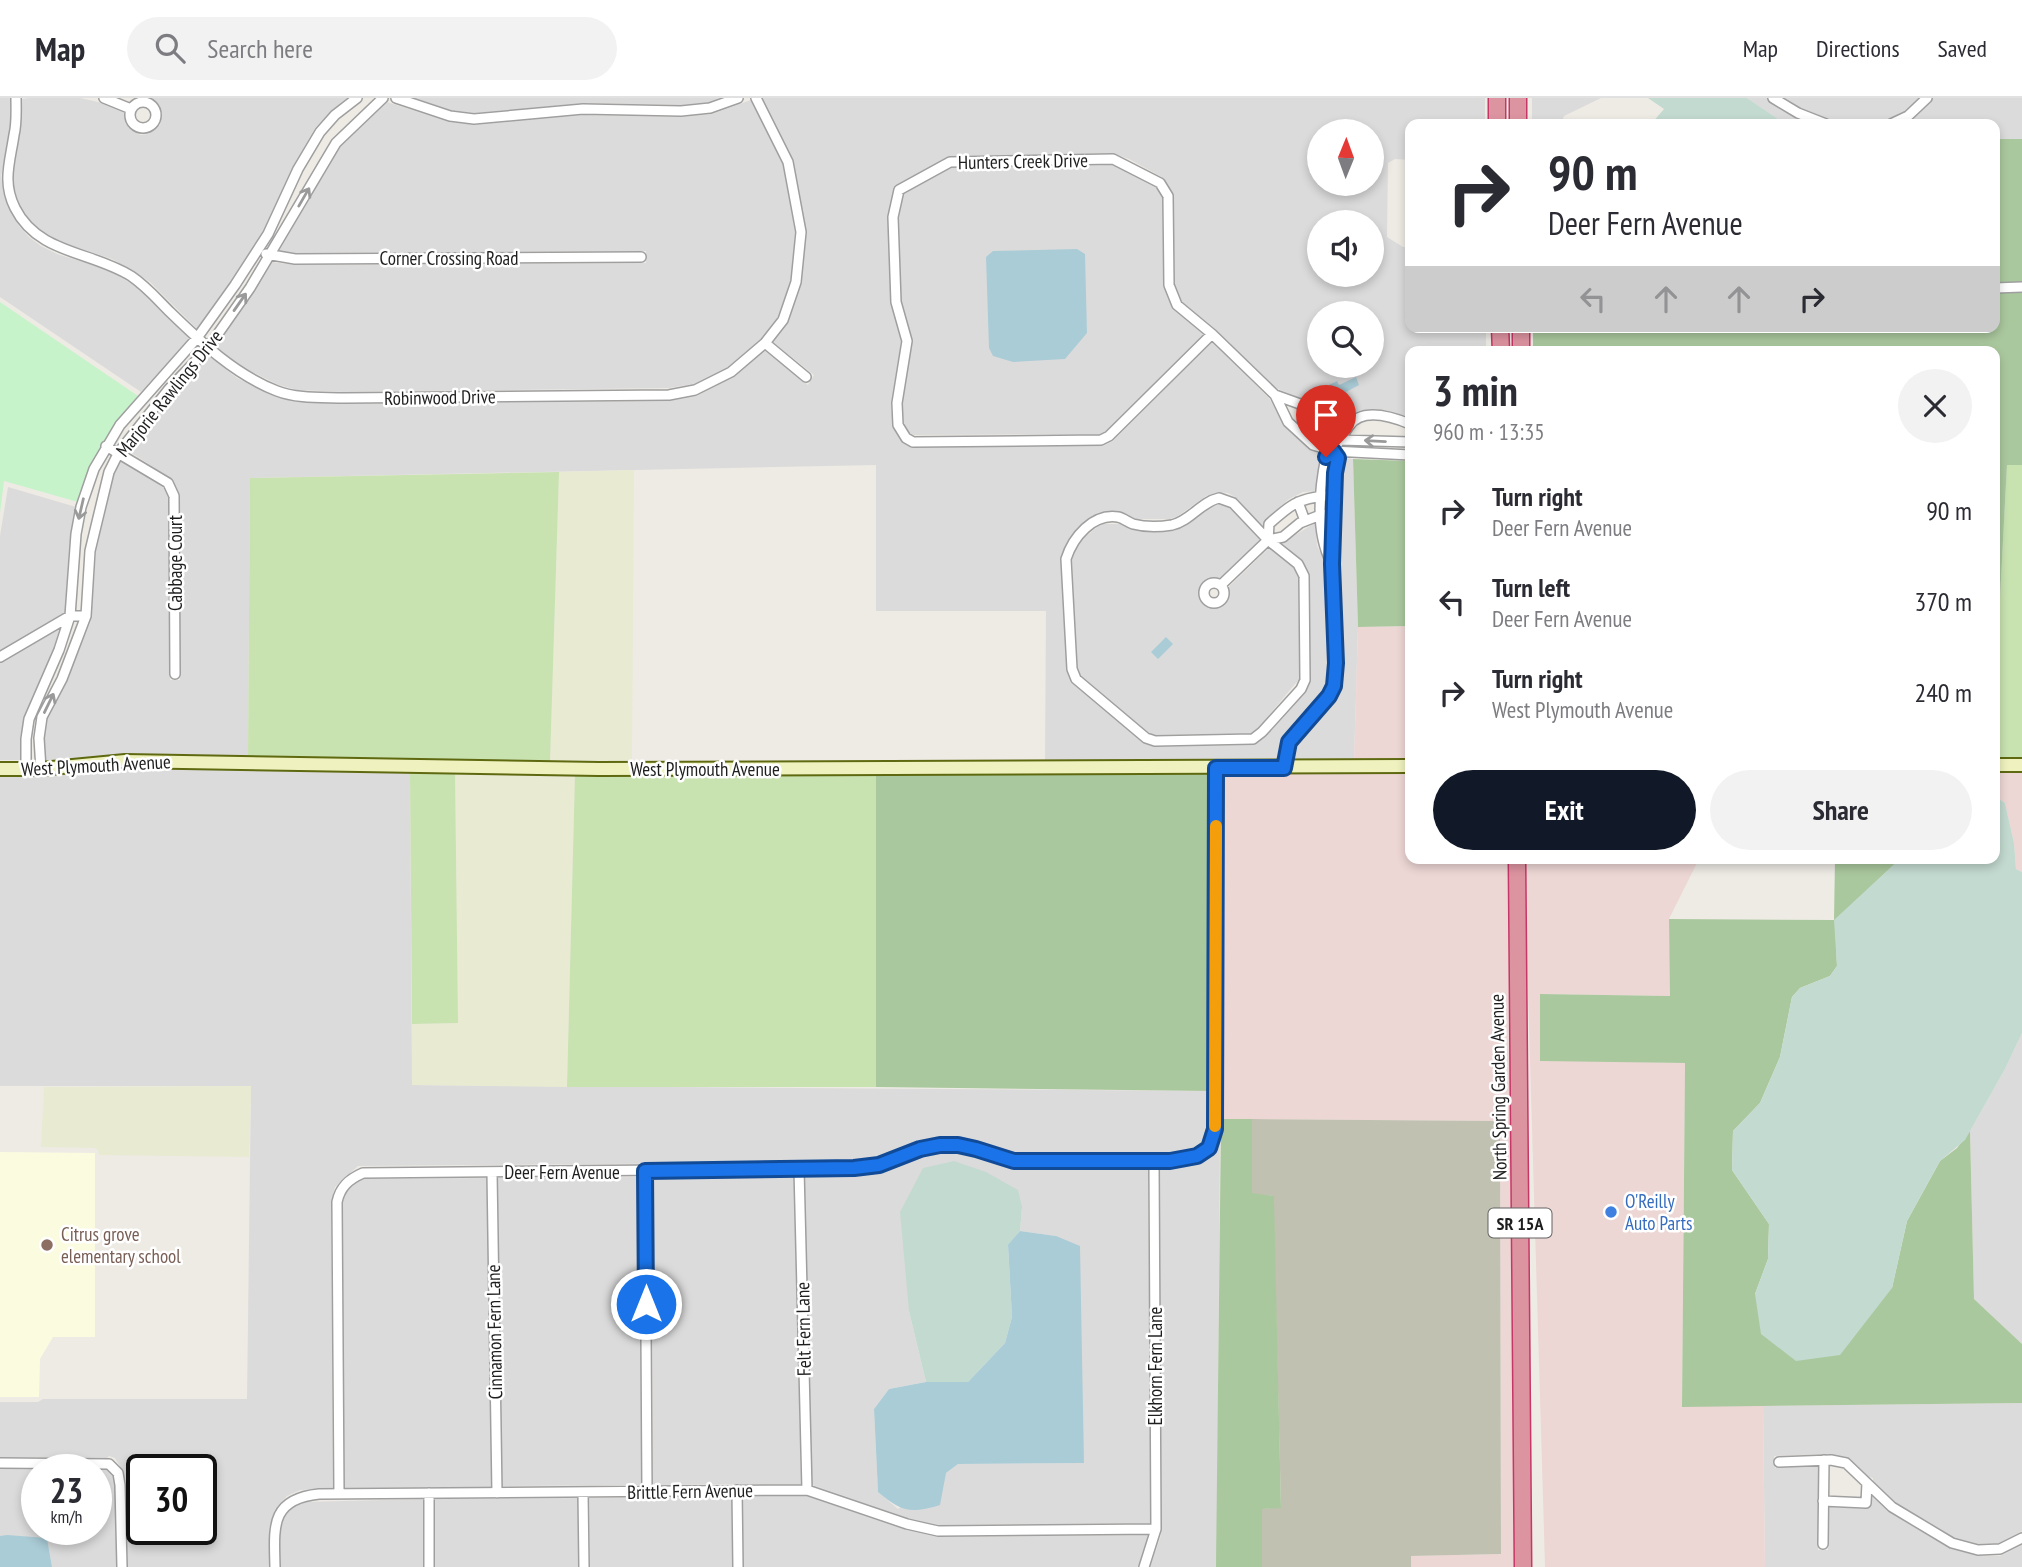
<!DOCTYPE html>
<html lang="en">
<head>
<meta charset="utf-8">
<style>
  body { margin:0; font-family:"PT Sans Narrow",sans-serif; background:#f2f2f3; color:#2b2b33; height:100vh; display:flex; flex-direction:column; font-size:26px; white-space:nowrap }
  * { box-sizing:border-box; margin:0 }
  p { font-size:23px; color:#7c7c81 }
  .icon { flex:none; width:38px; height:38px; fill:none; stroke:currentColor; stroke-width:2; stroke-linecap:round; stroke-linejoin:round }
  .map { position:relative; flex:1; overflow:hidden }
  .side { position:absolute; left:1405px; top:248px; width:595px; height:518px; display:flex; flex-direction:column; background:#fff; border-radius:14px; box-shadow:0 4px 10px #0003 }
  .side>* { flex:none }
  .guide { position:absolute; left:1405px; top:21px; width:595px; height:214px; border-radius:14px; box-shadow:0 4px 10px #0003; background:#fff; color:#2b2b33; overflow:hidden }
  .needle { width:46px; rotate:1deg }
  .controls { position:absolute; left:1307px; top:21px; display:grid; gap:14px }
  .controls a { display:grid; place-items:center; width:77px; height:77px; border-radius:50%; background:#fff; box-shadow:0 4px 10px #0003; font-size:35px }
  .speed { position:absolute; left:21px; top:1356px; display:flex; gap:14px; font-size:35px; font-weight:700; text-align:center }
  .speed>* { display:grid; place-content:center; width:91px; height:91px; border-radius:50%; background:#fff; box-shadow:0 4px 10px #0003; line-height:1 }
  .speed small { font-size:18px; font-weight:400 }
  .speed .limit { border:4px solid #111; border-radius:10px; background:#fff; color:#111 }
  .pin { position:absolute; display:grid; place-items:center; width:60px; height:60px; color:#fff; margin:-72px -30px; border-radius:50% 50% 50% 0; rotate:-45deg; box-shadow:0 0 7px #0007 }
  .pin .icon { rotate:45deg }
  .me { position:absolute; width:77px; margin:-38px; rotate:0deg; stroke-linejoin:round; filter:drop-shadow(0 0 5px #0008) }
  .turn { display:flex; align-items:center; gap:24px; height:147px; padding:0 28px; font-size:32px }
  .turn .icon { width:91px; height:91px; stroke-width:2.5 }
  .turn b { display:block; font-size:49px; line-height:60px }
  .lanes { display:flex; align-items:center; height:66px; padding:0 28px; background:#0003; justify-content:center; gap:35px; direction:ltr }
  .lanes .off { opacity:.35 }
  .round { display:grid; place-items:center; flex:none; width:74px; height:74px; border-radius:37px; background:#f2f2f3 }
  .head { display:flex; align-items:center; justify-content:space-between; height:119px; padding:0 28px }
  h1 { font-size:42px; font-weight:700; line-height:52px }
  .cta { display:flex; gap:14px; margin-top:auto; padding:14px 28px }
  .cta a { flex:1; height:80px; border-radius:42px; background:#111827; color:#fff; font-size:28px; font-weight:700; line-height:80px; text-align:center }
  .cta a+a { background:#f2f2f3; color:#2b2b33 }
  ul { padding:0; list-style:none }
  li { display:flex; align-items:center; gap:21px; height:91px; padding:0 28px }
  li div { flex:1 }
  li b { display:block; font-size:26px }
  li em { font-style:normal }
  header { display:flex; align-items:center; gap:42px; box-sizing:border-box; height:98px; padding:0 35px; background:#fff; border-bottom:2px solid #e1e1e2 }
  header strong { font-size:33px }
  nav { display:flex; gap:38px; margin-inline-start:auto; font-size:24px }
  .search { width:490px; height:63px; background:#f2f2f3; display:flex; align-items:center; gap:18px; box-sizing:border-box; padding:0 24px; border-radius:38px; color:#7c7c81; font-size:26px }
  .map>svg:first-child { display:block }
</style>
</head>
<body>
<header>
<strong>Map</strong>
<div class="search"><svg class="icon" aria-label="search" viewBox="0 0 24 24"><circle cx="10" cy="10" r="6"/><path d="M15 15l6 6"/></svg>Search here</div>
<nav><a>Map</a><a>Directions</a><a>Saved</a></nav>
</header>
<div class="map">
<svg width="2022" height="1469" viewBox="0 0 2022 1469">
  <rect width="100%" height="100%" fill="#eeebe5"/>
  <path fill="#dcdbdb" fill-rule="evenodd" d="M0,0H10V35L1,78L4,97L19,128L29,139L41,148L57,156L109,172L127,183L143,193L189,240L141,294L0,199Z
    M29,0H80L98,4L125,15L128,29L140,37L148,36L160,27L162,16L159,7L151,0H347L332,12L315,30L293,68L263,133L231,184L197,231L150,184L132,172L112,161L61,144L46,137L28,120L19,106L11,78L20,36L21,1Z
    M413,0H720L709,4L681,7L583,5L475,15L451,12Z
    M762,0H1485V26H1410V62L1395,61L1388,65L1387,139L1403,149H1410V229H1486V254H1410V319L1386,312L1370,311L1358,313L1348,319L1339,333L1302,301L1276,290L1212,228L1181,203L1174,186L1173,95L1162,79L1129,61L1113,55L950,58L897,87L894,91L888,119L891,204L901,243L891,306L893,330L904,345L913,349L1103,348L1113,343L1212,244L1269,300L1285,329L1310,352L1321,356L1317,393L1303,394L1289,401L1266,421L1264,429L1235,399L1228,395L1218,394L1206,398L1178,418L1170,421H1137L1114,413L1097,415L1077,430L1065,448L1061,459L1067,572L1073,586L1145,646L1156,649L1253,647L1266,638L1305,595L1310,585L1309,476L1301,461L1282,445L1315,425L1317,448L1327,467L1331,565L1329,586L1325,594L1285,640L1280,664H1045L1046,513H876V367L250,380L248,659L125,656L70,662H46L44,640L47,621L67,583L91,523L96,454L114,376L121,362L164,390L169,400L170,582H180V398L170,380L127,352L173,295L209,258L237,280L276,299L296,303L345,306L670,303L697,298L733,279L765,253L808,287L814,277L773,244L788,224L801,186L806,132L793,61ZM1320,33H1372V86H1320ZM1320,124H1372V177H1320ZM1320,215H1372V268H1320Z
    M1532,0H1601L1564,18L1561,26H1532Z
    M1747,0H2022V41H1995V26H1789L1784,25Z
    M751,2L783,66L795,134L791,183L778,219L761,241L728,269L693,286L669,290L345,294L297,292L279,287L242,269L216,249L272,164L295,167L646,165V153L295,155L279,153L340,49L387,4L449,24L475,27L583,17L682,19L712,16Z
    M1112,67L1156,90L1163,100L1164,189L1174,212L1204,237L1106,333L1100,336L914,337L909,335L903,326L902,306L912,244L901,203L898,120L903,96L951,70ZM993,153L1086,221L1087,236Z
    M1343,360L1353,361L1358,529L1354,663L1291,664L1294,647L1333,602L1339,589L1341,565L1338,464Z
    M8,389L76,409L69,448L65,514L0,553V438Z
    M1220,406L1230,410L1260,442L1207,495L1214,503L1269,450L1294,470L1298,479L1300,580L1259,629L1251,635L1156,637L1148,635L1080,577L1077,570L1072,462L1074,454L1085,439L1101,426H1120L1134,432L1144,434L1173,433L1183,429L1211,409Z
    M60,530L54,550L24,619L20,640L21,662H0V565Z
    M125,669L410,674L412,987L1210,993L1208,1039L1205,1046L1195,1052L1170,1057H1014L977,1044L959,1041H940L919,1045L878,1061L854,1064L358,1068L335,1089L331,1104L333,1390L300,1392L287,1398L275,1411L269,1430V1469H127L126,1387L123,1374L115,1360L109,1358L107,1360L0,1359V1304H38L43,1301H247L251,988H0V677L37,678ZM142,1372H201V1432H142Z
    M2022,935V1246L1974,1201L1970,1033L2005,971Z
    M1220,1037L1217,1461L1216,1469H1150L1161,1437L1159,1070L1200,1063L1213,1053Z
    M940,1053L975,1056L1013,1069L1148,1070L1151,1425L939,1427L908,1420L812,1387L804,1077L854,1076L880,1073L922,1057ZM1022,1109L1020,1133L1056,1138L1084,1365L958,1366L898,1411L878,1394L874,1311L889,1291L926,1284L909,1213Z
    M794,1077L801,1386L653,1387L651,1079Z
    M640,1079L642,1387L502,1388L497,1080Z
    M487,1080L492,1389L344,1390L342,1105L344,1096L356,1084L364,1081Z
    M2022,1305V1433L1999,1445L1979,1446L1953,1439L1895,1404L1873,1383V1380L1869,1379L1847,1359L1831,1356L1774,1358L1775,1370L1818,1368V1452H1828L1829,1409L1866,1411L1871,1405L1872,1398L1889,1414L1949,1450L1978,1458H2000L2022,1447V1469H1765L1763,1308Z
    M0,1371L93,1372H37V1432H96V1372H107L113,1378L115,1388L117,1469H52L47,1440L0,1438Z
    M732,1398L733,1469H590L589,1400Z
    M743,1398H806L906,1432L937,1439L1148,1437L1138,1469H743Z
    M578,1400L579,1469H435L434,1401Z
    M424,1401V1469H280V1430L283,1419L293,1409L302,1404Z"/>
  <path fill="#edd7d5" d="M1410,528V662L1354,663L1358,529Z
    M1995,673H2022V774L2016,771L2014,745L2005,705L1995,698Z
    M1410,674V761H1511L1518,1469H1411V1458L1501,1456L1500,1023L1221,1021V676Z
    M1524,761H1699L1669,821L1671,898L1540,896V962L1685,965L1682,1308H1763L1765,1469H1545Z"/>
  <path fill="#fbfbe0" d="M0,1054L95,1055V1239H53L40,1261L39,1299H0Z"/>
  <path fill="#c1c1b1" d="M1252,1021L1500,1023L1501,1456L1411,1458V1469H1262L1261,1411L1281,1409L1273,1098L1252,1096Z"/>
  <path fill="#e8ead2" d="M634,372L632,665L550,664L559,374Z
    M455,674L575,676L567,989L412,987V926L458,925Z
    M251,988L249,1059L99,1057L98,1052L95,1050L41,1049L44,989Z"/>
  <path fill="#c8e2b0" d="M2007,366L2022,367V661H1995V595Z
    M559,374L550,664L248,659L250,380Z
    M410,674H455L458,925L412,926Z
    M575,676H876V989H567Z"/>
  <path fill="#aac89e" d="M1995,41H2022V367H2007L1995,595V254H1533V229H1995Z
    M1353,361L1410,363V528L1358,529Z
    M876,676H1211L1210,993L876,989Z
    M1835,761H1900L1835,822L1837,868L1830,878L1800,890L1792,899L1780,959L1760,1005L1733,1033L1732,1072L1769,1126L1768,1161L1755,1196L1892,1190L1907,1123L1940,1063L1957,1050L1970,1033L1974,1201L2022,1246V1305L1682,1309L1685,965L1540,963V896L1670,898L1669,821L1834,822Z
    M1221,1021H1252V1095L1274,1098L1281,1410L1262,1411V1469H1216Z"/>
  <path fill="#c3dad0" d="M1648,0H1747L1784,25L1651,26L1664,11Z
    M1995,698L2005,705L2014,745L2016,771L2022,774V935L2005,971L1965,1042L1940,1063L1907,1123L1892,1190L1840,1257L1796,1263L1761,1236L1755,1196L1768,1161L1769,1126L1732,1072L1733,1033L1760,1005L1780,959L1792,899L1800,890L1830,878L1837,868L1834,822L1900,761H1995Z
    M954,1063L986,1074L1018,1092L1022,1109L1020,1133L1008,1148L1012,1219L1005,1245L968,1284H926L909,1213L900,1114L923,1070Z"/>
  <path fill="#c6f3ca" d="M0,204L138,298C112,330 92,365 78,404L4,383L0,415Z"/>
  <path fill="#aaccd7" d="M1077,151L1085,156L1087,235L1065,261L1013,264L993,258L989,250L986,159L993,153Z
    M1356,279L1359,287L1346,294L1348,297L1339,301L1337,295L1332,297L1327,288L1337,283L1339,287Z
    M1166,539L1173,546L1158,561L1151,554Z
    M1020,1133L1056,1138L1080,1148L1084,1365L958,1366L946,1375L940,1407C910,1416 902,1414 878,1394L874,1311L889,1291L926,1284H968L1005,1245L1012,1219L1008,1147Z
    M7,1437L47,1440L52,1469H0V1438Z"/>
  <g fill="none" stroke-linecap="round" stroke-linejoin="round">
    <defs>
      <path id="street" d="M16,0C16,12 17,25 14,37C10,64 2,84 15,110C38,156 91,153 131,178C146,188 157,201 170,214C202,245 234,276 277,293C298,301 323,299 345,300L669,297L695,292L731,274L765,245L783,222L796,184L801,134L788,64L756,0
        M104,0L131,11
        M396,0L450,18L474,21L583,11L681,13L710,10L738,0
        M1773,0L1798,15L1826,26
        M130 17a13 13 0 1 1 26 0a13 13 0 1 1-26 0Z
        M1891,26L1908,18L1927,0
        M1113,61L1160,85L1168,98L1169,187L1177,207L1212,236L1109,338L1101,342L913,344L906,340L898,327L897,305L907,243L896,204L893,119L899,92L950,64Z
        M266,156L295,161L641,159
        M1995,190L2022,189
        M1212,236L1275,297L1288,324L1313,347L1333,353L1410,357
        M765,245L806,279
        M1275,297L1300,306L1340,342L1410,344
        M1305,339L1319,323
        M106,348L168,385L174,398L175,576
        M1219,400L1233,405L1268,442L1298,466L1304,478L1305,582L1301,591L1262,634L1253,641L1155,643L1146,640L1076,581L1072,571L1066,461C1073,439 1093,415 1118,419C1123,420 1128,424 1133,426C1144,429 1160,429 1172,427C1190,423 1201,404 1219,400Z
        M1298,404L1305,423
        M1268,442L1269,426C1289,408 1298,400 1326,398
        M1331,464C1315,433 1319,393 1326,359C1337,351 1341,339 1349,328C1362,309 1393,319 1410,326
        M1204 495a10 10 0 1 1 20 0a10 10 0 1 1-20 0Z
        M1221,487L1268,442L1283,439L1300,425L1323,416
        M0,559L70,518H86
        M1284,670L1289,644L1329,598L1334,588L1336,564L1332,466L1335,375L1337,360L1333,353
        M26,671V641L29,621L59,552L70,518L76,436L81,409L94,371L120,327L197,240L235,187L268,136L298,71L320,34L335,17L357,0
        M41,671L39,640L42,619L62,581L86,518L90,453L109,374L119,354L169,291L208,250L250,190L336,45L383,0
        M799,1071L807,1392
        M645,1073L647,1393
        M492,1074L497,1395
        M1779,1364L1831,1362L1846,1365L1892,1409L1952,1445L1978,1452L2000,1451L2022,1440
        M0,1365L109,1366L118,1375L120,1387L122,1469
        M737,1392L738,1469
        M583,1394L584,1469
        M429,1395V1469
        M339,1396L337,1104C340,1089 349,1081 363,1075L854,1070L879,1067L921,1051L940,1047H958L976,1050L1014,1063L1170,1064L1197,1058L1209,1050L1215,1031L1216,670
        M1823,1403L1866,1405L1867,1385
        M1823,1446L1824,1362
        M275,1469C274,1429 270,1401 319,1396L807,1392L907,1426L938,1433L1156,1431
        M1144,1469L1156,1431L1154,1064"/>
      <path id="secondary" d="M1995,667H2022
        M0,671H41L125,663L599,671L1410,668"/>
      <path id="highway" d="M1497,0V26
        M1518,0V26
        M1500,229L1501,254
        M1521,229V254
        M1517,761L1523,1469"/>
    </defs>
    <use href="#street" stroke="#9f9f9f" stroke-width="12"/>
    <use href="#secondary" stroke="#5f6910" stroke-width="16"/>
    <use href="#highway" stroke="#c63767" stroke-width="19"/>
    <use href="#street" stroke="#fff" stroke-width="9"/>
    <use href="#secondary" stroke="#eff2be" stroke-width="12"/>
    <use href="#highway" stroke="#dd94a1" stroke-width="16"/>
  </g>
  <defs><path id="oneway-shaft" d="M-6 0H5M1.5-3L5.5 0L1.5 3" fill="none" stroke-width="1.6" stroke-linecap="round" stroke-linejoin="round" transform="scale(1.75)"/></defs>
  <g stroke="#9a9a9a">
    <use href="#oneway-shaft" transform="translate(304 99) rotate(-60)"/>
    <use href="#oneway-shaft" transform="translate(240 204) rotate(-55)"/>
    <use href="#oneway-shaft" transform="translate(1375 343) rotate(-177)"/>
    <use href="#oneway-shaft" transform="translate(81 411) rotate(103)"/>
    <use href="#oneway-shaft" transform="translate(49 605) rotate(-64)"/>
  </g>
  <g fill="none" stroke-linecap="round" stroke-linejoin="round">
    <defs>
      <path id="route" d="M646,1206L645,1073L854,1070L879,1067L920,1051L940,1047H958L976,1051L1014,1063H1170L1197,1058L1209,1050L1215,1031L1216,670H1284L1289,644L1329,598L1334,588L1336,565L1332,466L1335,375L1338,360L1333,353L1326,359"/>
    </defs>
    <use href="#route" stroke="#114b97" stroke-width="18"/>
    <use href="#route" stroke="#1a73e8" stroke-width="12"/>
    <path stroke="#f59e0b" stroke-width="12" d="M1215,1028L1216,728"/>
  </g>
  <circle fill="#3f7fe0" stroke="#fff" stroke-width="2.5" cx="1611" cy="1114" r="7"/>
  <circle fill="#8d6e63" stroke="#fff" stroke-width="2.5" cx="47" cy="1147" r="7"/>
  <g text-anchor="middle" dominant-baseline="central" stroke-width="5" stroke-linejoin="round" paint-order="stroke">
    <rect fill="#fff" stroke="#626262" stroke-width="2" x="1488.5" y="1110.5" width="63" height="29" rx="5"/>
    <g font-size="18" font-weight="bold" fill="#1e1e1e">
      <text x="1520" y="1125">SR 15A</text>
    </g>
    <g font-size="19" fill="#1e1e1e" stroke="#fff">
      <text transform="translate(1023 63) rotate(-1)">Hunters Creek Drive</text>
      <text x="449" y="160">Corner Crossing Road</text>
      <text transform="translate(169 295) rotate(-51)">Marjorie Rawlings Drive</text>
      <text transform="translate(440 299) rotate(-1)">Robinwood Drive</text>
      <text transform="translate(175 465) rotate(-90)">Cabbage Court</text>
      <text transform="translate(96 667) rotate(-3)">West Plymouth Avenue</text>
      <text x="705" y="671">West Plymouth Avenue</text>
      <text transform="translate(1498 989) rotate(-91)">North Spring Garden Avenue</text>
      <text x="562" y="1074">Deer Fern Avenue</text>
      <text transform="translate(803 1231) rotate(-91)">Felt Fern Lane</text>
      <text transform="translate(494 1234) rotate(-91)">Cinnamon Fern Lane</text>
      <text transform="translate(1155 1268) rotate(-90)">Elkhorn Fern Lane</text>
      <text transform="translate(690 1393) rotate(-1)">Brittle Fern Avenue</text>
    </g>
    <g font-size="19" fill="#366cbe" stroke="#fff" text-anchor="start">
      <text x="1625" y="1103">O'Reilly<tspan x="1625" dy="22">Auto Parts</tspan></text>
    </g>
    <g font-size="19" fill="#785e54" stroke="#fff" text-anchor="start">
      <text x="61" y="1136">Citrus grove<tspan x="61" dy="22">elementary school</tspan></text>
    </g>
  </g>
</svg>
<div class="controls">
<a><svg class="needle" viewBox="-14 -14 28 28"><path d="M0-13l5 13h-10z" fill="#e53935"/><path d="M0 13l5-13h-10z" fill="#7c7c81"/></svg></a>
<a><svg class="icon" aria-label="sound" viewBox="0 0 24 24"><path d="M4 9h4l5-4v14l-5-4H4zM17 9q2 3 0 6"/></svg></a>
<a><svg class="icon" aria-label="search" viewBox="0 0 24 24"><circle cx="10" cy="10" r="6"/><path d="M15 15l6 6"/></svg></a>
</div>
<div class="speed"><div>23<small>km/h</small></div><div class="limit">30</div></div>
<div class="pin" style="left:1326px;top:359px;background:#d93025"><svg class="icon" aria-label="arrive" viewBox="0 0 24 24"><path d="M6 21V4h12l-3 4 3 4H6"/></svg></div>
<svg class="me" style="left:646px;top:1206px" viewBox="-20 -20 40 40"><circle r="17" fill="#1a73e8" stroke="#fff" stroke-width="3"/><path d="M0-11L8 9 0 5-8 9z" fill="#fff"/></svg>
<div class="guide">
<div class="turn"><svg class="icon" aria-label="right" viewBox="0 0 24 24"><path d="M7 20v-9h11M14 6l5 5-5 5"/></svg><div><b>90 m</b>Deer Fern Avenue</div></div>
<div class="lanes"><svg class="icon off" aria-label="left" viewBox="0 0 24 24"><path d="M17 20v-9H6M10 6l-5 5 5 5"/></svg><svg class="icon off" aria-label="ahead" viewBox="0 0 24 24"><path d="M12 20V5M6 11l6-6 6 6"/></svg><svg class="icon off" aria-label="ahead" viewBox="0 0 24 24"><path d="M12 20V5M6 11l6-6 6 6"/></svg><svg class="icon" aria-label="right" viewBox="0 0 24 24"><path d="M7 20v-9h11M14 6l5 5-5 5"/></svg></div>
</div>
<section class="side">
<div class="head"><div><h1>3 min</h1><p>960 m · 13:35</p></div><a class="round"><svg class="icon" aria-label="close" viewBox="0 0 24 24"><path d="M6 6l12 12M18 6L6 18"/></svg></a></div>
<ul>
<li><svg class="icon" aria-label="right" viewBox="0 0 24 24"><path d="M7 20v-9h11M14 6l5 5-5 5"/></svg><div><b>Turn right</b><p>Deer Fern Avenue</p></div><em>90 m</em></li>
<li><svg class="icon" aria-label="left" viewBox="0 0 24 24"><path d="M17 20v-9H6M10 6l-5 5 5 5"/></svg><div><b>Turn left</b><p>Deer Fern Avenue</p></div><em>370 m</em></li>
<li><svg class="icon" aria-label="right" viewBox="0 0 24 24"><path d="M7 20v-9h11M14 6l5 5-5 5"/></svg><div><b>Turn right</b><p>West Plymouth Avenue</p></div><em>240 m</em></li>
</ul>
<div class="cta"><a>Exit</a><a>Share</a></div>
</section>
</div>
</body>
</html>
